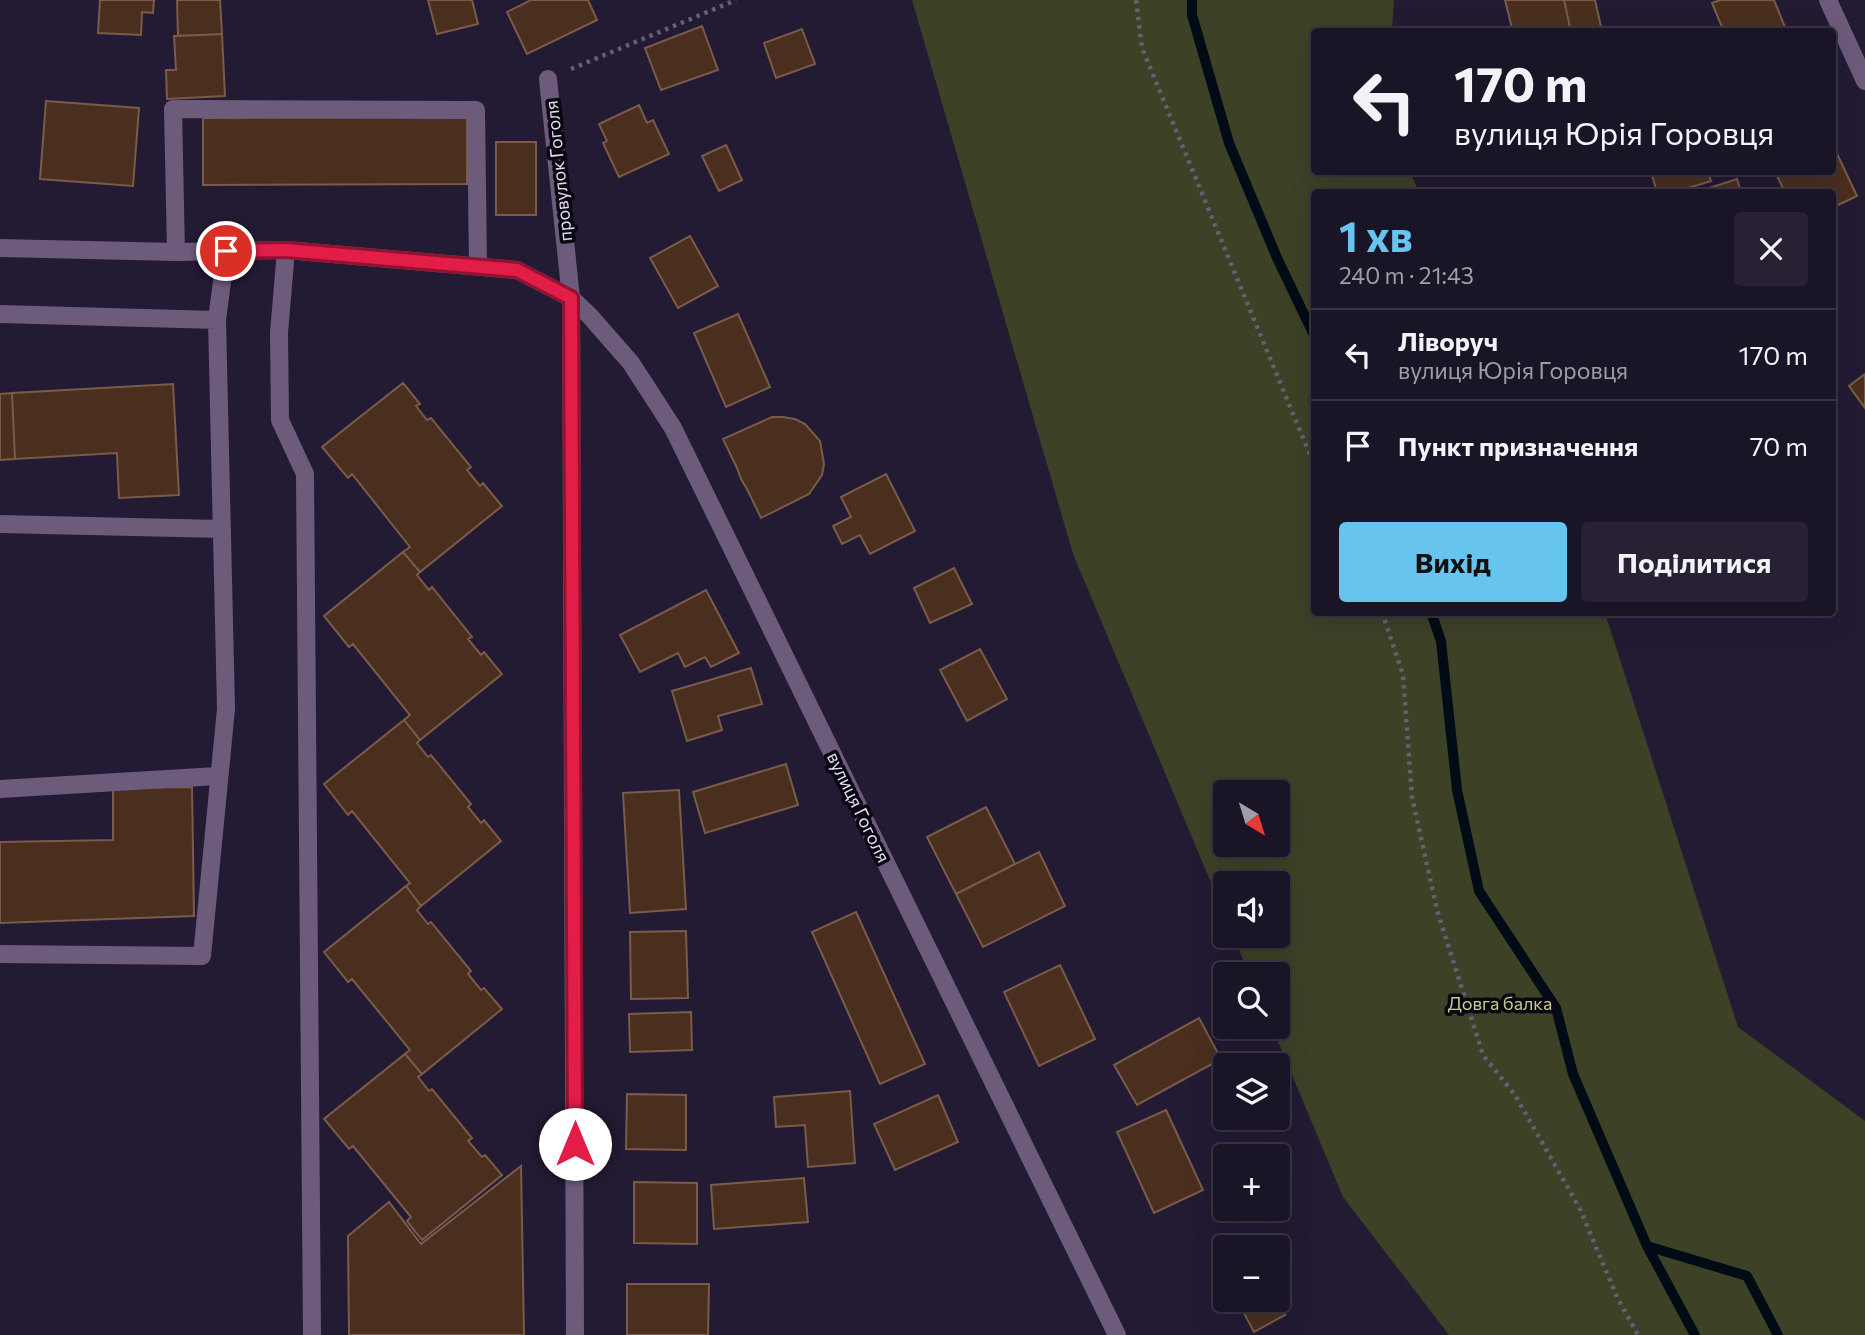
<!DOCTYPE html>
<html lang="uk">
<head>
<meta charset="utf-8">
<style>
  body { margin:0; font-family:Commissioner,sans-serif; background:#272133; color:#f1f3f6; height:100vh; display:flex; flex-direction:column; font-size:26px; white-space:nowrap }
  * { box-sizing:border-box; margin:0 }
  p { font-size:23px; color:#9f9ea7 }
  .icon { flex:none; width:38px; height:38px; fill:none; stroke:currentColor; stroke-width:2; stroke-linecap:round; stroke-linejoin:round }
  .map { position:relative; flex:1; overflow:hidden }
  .details { position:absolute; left:1311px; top:189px; width:525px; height:427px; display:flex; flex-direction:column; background:#1a1427; border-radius:7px; box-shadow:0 7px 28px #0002,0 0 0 2px #383344 }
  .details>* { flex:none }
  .guide { position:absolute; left:1311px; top:28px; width:525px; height:147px; border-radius:7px; box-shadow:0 7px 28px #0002,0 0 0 2px #383344; background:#1a1427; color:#f1f3f6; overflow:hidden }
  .needle { width:46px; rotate:142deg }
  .tools { position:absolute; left:1213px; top:780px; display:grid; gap:14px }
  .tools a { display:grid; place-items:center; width:77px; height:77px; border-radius:7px; background:#1a1427; box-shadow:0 7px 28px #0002,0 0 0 2px #383344; font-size:35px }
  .pin { position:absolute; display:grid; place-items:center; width:60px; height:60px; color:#fff; margin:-30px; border:4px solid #fff; border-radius:50%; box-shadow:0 2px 7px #0007 }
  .me { position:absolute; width:77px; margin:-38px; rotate:0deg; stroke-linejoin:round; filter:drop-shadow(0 0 5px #0008) }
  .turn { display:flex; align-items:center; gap:24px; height:147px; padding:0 28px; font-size:32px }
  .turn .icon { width:91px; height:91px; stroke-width:2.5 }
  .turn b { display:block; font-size:49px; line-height:60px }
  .round { display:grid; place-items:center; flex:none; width:74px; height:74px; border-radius:7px; background:#272133 }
  .head { display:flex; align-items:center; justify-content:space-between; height:119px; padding:0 28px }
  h1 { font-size:42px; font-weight:700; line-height:52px; color:#66c4ef }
  .action { display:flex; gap:14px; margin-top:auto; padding:14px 28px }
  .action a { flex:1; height:80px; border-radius:7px; background:#66c4ef; color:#111; font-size:28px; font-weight:700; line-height:80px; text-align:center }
  .action a+a { background:#272133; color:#f1f3f6 }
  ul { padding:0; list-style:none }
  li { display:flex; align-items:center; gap:21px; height:91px; padding:0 28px; border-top:2px solid #383344 }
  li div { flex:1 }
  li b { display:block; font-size:26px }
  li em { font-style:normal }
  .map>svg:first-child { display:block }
</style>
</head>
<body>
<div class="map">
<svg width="1865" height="1335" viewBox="0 0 1865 1335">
  <rect width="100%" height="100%" fill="#231a34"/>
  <path fill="#3d4126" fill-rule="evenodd" d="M912,0H1394L1392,31L1314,32V172H1410L1419,192H1314V612L1605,613L1738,1027L1865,1121V1335H1449L1343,1197L1272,1027H1278V975H1250L1233,936H1278V884H1225V916L1073,554ZM1225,793H1278V845H1225Z"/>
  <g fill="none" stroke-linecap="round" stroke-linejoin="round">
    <path stroke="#000b16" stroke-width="10" d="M1192,0V15L1229,143L1277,258L1314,335
      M1431,612L1441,641L1457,790L1479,891L1556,1008L1573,1074L1647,1246L1695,1335
      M1647,1246L1747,1276L1778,1335"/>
  </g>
  <path fill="#4a2f1f" stroke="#7a5b49" stroke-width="2" d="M100,0H154L153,13L142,12L141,35L98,33Z
    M177,0H220L222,34L178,36Z
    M428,0H472L478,24L437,34Z
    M531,0H588L597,20L527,54L507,12Z
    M1505,0H1564L1571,32H1513Z
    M1564,0H1595L1602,31L1571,32Z
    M1720,0H1774L1787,32H1724L1712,3Z
    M702,26L718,70L661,90L645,48Z
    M802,29L815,64L776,78L764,43Z
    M222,34L225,96L167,99L166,70H176L174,36Z
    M46,101L139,108L133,186L40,179Z
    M639,105L647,123L653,120L669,154L619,177L603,143L607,141L599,124Z
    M467,117V184L203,185V118Z
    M496,142H536V215H496Z
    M1832,143L1857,196L1832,208V192H1785L1775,172H1832Z
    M726,145L742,180L719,191L702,156Z
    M1651,172H1708L1711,181L1675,192H1657Z
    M1737,179L1741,192H1697Z
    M690,236L718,286L678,308L650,258Z
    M738,314L770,387L726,407L694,333Z
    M1865,374V408L1849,386Z
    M403,383L420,404L416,406L427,420L431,418L471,467L467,470L480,486L483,483L502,506L420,572L403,552L410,547L352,474L348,478L322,447Z
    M173,384L179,495L119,498L117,453L15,459L12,393Z
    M12,393L15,459L0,460V394Z
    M772,417H783L795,419L805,424L820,441L824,464L822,475L809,494L761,518L747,489L741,479L737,468L723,439Z
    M886,474L915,531L870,554L860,535L842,544L833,526L851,517L841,497Z
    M403,552L420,572L417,575L429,590L432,587L472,637L468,639L481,655L484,652L502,674L420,740L404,720L410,715L353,644L349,647L324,616Z
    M954,568L972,604L930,623L914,588Z
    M706,590L739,653L711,667L705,657L685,667L678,653L640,672L620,635Z
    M980,649L1007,699L967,721L940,670Z
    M751,668L762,704L718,716L722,730L687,741L672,691Z
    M404,720L420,740L417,743L428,757L431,755L471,804L468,807L481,823L484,820L501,841L421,906L406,886L410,883L352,811L348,815L324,784Z
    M786,764L798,805L705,833L693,792Z
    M192,787L194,916L0,923V842L113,840V788Z
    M679,790L686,909L630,913L623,793Z
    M986,807L1015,864L956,894L927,837Z
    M1039,852L1065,906L983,947L956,894Z
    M406,886L421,906L417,910L428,924L431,922L471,971L468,974L481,990L484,988L502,1009L422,1074L405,1054L410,1050L352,979L348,982L324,952Z
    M856,912L925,1064L880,1084L812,932Z
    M686,931L688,998L631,999L630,932Z
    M1060,965L1095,1039L1039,1066L1004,992Z
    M691,1012L692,1050L630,1052L629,1014Z
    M1199,1018L1221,1059L1137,1105L1114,1065Z
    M405,1054L422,1074L418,1077L429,1091L432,1089L472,1138L468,1141L482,1157L485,1155L502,1175L422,1240L407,1221L411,1217L353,1146L349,1149L324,1119Z
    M850,1091L855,1163L808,1167L805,1125L776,1127L774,1097Z
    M627,1094L686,1095V1150L626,1149Z
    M938,1095L958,1142L895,1170L874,1124Z
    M1166,1110L1203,1190L1154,1213L1117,1132Z
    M521,1166L524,1335H349L348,1236L389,1202L421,1244Z
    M804,1178L808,1222L714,1229L711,1185Z
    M634,1182L697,1183V1244L634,1243Z
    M627,1284H709L708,1335H627Z
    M1237,1300H1278L1285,1315L1254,1332Z"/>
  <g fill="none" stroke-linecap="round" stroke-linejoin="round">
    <path stroke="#655e75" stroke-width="4.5" stroke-dasharray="3.5 5" stroke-linecap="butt" d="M1136,0L1142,48L1310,455L1314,462
      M571,69L736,0
      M1382,612L1403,675L1412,797L1437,910L1483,1055L1515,1095L1580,1209L1617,1297L1638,1335"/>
    <path stroke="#6d5b7c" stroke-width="18" d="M286,250L279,333L280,420L305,474L312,1335
      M176,252L173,109L476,110L478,266
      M0,314L217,320
      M0,524L222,529
      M0,789L217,776
      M0,954L202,956L226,709L217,320L226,251"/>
    <path stroke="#6d5b7c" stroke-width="18" d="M1828,0L1865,81
      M548,79L571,298L575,1335
      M0,248L176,252L286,250L517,270L571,298L589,315L631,363L673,428L1117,1335"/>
  </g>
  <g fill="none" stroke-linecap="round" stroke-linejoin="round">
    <defs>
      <path id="route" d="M226,251L286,250L517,270L571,298L575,1144"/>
    </defs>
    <use href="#route" stroke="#92132f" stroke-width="18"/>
    <use href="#route" stroke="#e11d48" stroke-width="12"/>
  </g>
  <g text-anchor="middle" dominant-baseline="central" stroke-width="7" stroke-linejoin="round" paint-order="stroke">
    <g font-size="18" fill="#e3dff0" stroke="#0b0712">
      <text transform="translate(558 171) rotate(-96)">провулок Гоголя</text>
      <text transform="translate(859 807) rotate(64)">вулиця Гоголя</text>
    </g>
    <g font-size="18" fill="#c3cd86" stroke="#0b0712">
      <text x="1500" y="1003">Довга балка</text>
    </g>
  </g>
</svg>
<div class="tools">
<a><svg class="needle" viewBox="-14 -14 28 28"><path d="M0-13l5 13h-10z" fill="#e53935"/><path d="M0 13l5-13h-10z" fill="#9f9ea7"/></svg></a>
<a><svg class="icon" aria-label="sound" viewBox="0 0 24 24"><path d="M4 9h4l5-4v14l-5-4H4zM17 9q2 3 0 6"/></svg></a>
<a><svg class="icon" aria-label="search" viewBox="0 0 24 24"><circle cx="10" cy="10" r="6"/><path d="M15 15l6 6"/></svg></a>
<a><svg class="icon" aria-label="layers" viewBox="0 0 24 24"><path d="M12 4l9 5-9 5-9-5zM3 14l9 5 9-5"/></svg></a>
<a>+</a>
<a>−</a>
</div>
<div class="pin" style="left:226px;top:251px;background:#d93025"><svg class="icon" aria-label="arrive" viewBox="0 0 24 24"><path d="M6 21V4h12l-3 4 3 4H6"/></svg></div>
<svg class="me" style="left:575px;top:1144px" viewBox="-20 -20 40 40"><circle r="19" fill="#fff"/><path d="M0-13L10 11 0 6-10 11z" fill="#e11d48"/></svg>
<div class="guide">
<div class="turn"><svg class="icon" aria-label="left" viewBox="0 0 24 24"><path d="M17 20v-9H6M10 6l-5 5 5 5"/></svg><div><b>170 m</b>вулиця Юрія Горовця</div></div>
</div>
<section class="details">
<div class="head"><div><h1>1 хв</h1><p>240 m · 21:43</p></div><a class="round"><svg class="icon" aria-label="close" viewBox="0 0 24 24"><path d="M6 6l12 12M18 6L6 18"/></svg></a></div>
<ul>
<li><svg class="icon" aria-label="left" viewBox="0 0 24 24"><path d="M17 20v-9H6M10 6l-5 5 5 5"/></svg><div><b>Ліворуч</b><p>вулиця Юрія Горовця</p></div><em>170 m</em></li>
<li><svg class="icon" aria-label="arrive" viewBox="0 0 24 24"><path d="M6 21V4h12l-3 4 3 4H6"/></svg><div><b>Пункт призначення</b></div><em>70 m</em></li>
</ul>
<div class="action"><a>Вихід</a><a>Поділитися</a></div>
</section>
</div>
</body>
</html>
